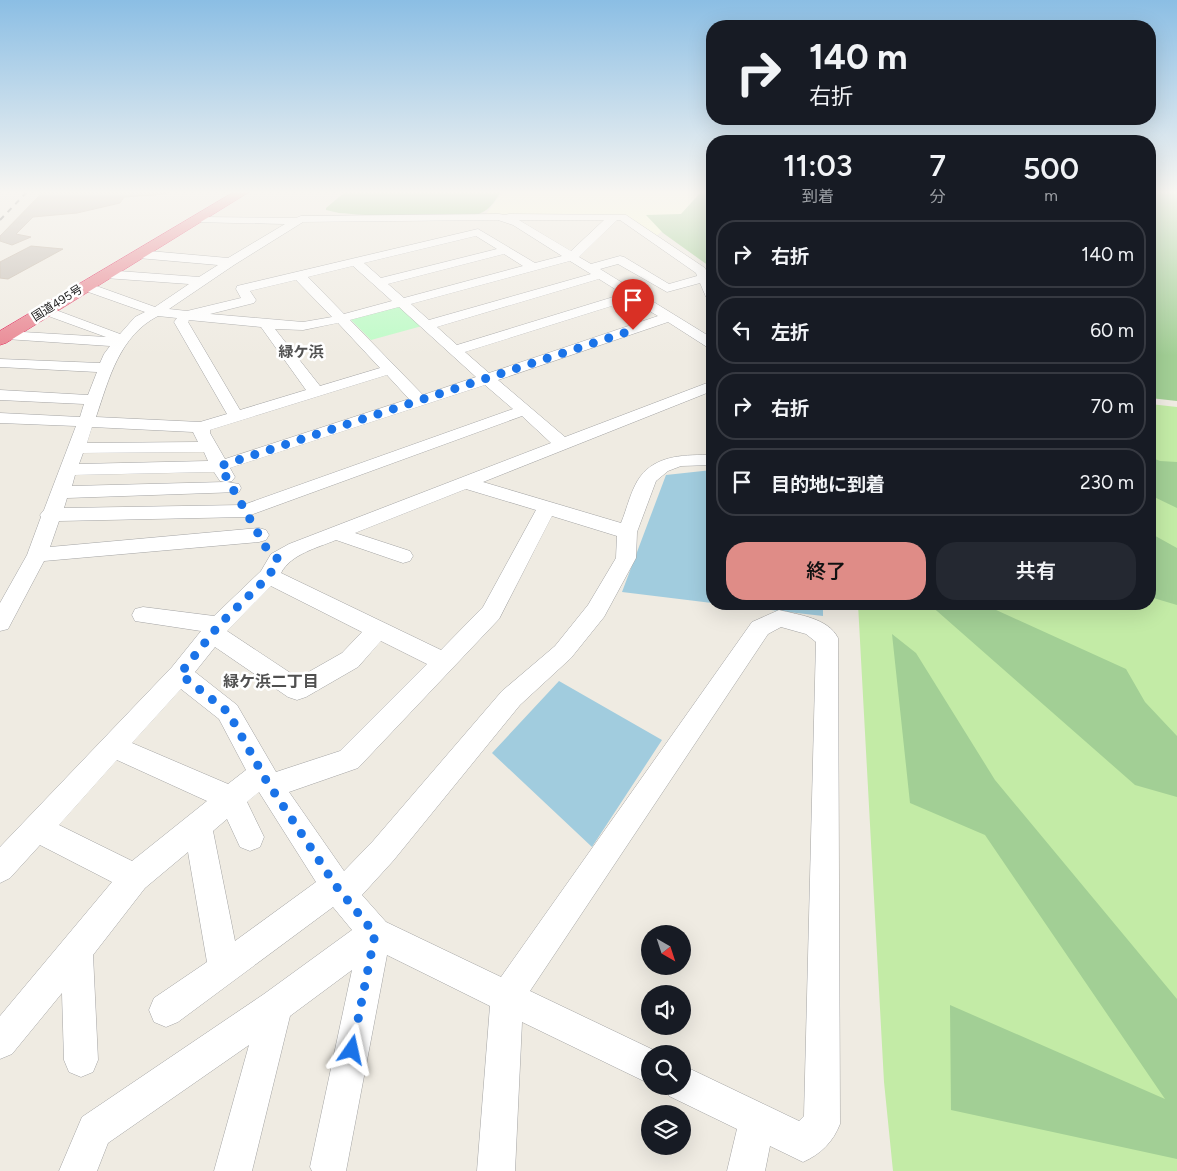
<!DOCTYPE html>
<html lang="ja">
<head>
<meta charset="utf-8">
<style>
  body { margin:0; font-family:Figtree,"Noto Sans JP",sans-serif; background:#242831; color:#f1f3f6; height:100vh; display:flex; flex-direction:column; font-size:19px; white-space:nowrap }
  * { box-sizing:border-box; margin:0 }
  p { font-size:16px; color:#9ea1a6 }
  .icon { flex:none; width:28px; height:28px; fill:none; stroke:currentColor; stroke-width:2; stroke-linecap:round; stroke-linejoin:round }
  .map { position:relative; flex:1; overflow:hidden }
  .side { position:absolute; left:706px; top:135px; width:450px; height:475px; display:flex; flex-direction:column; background:#171b24; border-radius:20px; box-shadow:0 5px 20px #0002 }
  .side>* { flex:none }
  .hud { position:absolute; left:706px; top:20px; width:450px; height:105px; border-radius:20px; box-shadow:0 5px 20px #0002; background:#171b24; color:#f1f3f6; overflow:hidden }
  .needle { width:32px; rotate:141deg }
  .fabs { position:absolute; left:641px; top:925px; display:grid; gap:10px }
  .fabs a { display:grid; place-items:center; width:50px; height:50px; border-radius:50%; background:#171b24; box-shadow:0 5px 20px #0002; font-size:25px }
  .pin { position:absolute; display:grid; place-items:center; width:42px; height:42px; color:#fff; margin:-51px -21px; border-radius:50% 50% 50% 0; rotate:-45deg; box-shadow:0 0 5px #0007 }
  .pin .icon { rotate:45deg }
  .me { position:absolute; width:55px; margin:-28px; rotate:11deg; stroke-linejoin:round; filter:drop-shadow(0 0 4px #0008) }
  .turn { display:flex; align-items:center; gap:18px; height:105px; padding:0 20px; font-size:22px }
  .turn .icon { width:65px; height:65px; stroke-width:2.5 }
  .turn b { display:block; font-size:35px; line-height:42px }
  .eta { display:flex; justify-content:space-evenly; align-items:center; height:85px; text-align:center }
  .eta b { font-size:30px; font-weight:600; line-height:35px }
  .action { display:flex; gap:10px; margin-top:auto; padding:10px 20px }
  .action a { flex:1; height:58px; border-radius:20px; background:#df8c87; color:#111; font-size:20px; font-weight:600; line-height:58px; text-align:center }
  .action a+a { background:#242831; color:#f1f3f6 }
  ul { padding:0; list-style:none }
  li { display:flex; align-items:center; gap:15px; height:68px; margin:0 10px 8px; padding:0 10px; border:2px solid #363941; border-radius:20px }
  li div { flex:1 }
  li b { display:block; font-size:19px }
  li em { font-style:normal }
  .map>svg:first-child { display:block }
</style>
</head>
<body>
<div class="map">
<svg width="1177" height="1171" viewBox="0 0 1177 1171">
  <rect width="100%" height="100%" fill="#efebe2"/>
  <path fill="#fcffdb" d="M503,192H699L688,208L653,239L624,216L485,215Z"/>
  <path fill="#c3eba6" d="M1150,404L1177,407V1171H893L884,1082L858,604H1150Z"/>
  <path fill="#a2cf95" d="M345,192H501C496,199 491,208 483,212C460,225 369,215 339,213L326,210V208Z
    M701,192H712V271L709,266L663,233L646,215L681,214Z
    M1150,192H1177V401L1150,398Z
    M1150,457L1160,461L1177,462V508L1150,495Z
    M1150,533L1177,548V605L1150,597Z
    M929,604H983L1126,669L1145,702L1177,736V797L1135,785Z
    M892,634L916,653L995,780L1177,999V1159L951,1110L950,1005L1165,1099L985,835L910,803Z"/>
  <path fill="#bdfbc6" d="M400,306L422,326L371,340L350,319Z"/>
  <path fill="#a1ccde" d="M712,470V603L622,592L666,475Z
    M719,604H823V616Z
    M559,681L662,740L592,847L492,753Z"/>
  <path fill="#c6beb5" stroke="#c1b3a4" d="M43,192H166L165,194L124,197L120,203L77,213L33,217L16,234L31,237L12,245L0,241V236Z
    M31,246L63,249L8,279L0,278V262Z"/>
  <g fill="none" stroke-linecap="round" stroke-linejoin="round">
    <defs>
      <path id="street" d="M499,214L505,215L509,214L626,215L705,268L712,283V301L706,297L700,283L667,292L618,264L600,269L712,338V348L707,347L668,322L498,380L565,437L707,383L712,381V391L483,482L621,523C627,509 631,489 640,477C657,454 687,455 712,455V465L681,466L668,471L656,481L637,532L636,558L604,617L571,658L520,705L393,861L362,895L386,922L501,977L752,622L779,610C799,615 828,618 838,638L840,1124C833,1142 821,1154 803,1162L770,1146L765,1171H727L737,1129L669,1096L666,1086H682V1065L799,1121L804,1116L816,642L806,634L781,627L768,634L530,991L662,1054H650V1084L522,1022L515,1171H477L490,1006L387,955L346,1171H312L310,1167L352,970L290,1016L252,1171H214L249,1045L108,1143L97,1171H59L82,1117L264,994L352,930L333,907L178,1022L166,1027L154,1022L149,1010L154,998L207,962L188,852L145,888L93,955L98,1060L93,1072L81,1077L69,1072L64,1060L62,993L12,1054L0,1059V1016L112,882L40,845L10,878L0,883V847L172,667L201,631L135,621L132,615L135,609L143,607L214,616L261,571L271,554L289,544L551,443L522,416L245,517L59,521L50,547L259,528L266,530L269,535L266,540L259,542L44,561L8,629L0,631V603L27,555L41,517L40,515L44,510L76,426L0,423V413L80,417L84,404L0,400V390L88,395L97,372L0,367V359L100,363L104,354L110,346L6,339L1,338L0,334L6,331L106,337L40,313L38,310L40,307L45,306L120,334L135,317L145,312L80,289L78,286L80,283H88L155,307L189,284L105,278L99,274L105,270L199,277L218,265L138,258L132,254L138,250L228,258L285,224L192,222L191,220L196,217L296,218L301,216ZM498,220L513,225L562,256L535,263L478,229L237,286L236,289L241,298L187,311L169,309L234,265L303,222ZM519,220H604L571,251ZM617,220H620L696,273L697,276L669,284L624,257L620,256L591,264L579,257ZM476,236L497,249L381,278L364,263ZM504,254L523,266L404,298L388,284ZM570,261L591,274L429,320L411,304ZM353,266L392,301L344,314L308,277ZM599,279L623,294L457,345L437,327ZM296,280L332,317L303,322L210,314L254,303L256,300L250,291ZM631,300L658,316L489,373L465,352ZM399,307L476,377L423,395L350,320ZM158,316L177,318L174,322L227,414L200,422L96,417C109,379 119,336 158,316ZM189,320L261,327L306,390L240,410L188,322ZM338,323L380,368L320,386L275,329L303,330ZM387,375L409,399L225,459L210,433V430ZM485,385L513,409L243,505L64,508L67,498L239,492L241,488L239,484L227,482L232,481L235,477L230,468ZM92,427L193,432L198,442L87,443ZM204,452L208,461L79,464L83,453ZM214,472L220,481L225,482L72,486L75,475ZM466,489L536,510L483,607L441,650L281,573C291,554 317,548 336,540L403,563L410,561L413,556L410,551L355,533ZM552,516L617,536L616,558L588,605L555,646L502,691L373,841L344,871L289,792L358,768L499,619ZM271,586L362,632L342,653L298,678L227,631ZM381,641L427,664L340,751L276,772L237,705L195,672L215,647L288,697L297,700L306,697L358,667ZM181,689L219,719L246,770L228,784L132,743ZM117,760L207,801L132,861L59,825ZM259,792L316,882L235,941L213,831L227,819L240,847L250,851L260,847L264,837L247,802Z"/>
      <path id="highway" d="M234,192H249L6,343L0,345V331Z"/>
    </defs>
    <use href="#street" stroke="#a4a4a4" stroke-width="1"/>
    <use href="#highway" stroke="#de1e52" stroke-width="1"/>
    <use href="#street" fill="#fff" fill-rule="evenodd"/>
    <use href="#highway" fill="#e98692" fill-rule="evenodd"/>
    <path stroke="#6b6b6b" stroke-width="2" stroke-dasharray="5.5 5.5" stroke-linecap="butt" d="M0,220L27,192"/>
  </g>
  <linearGradient id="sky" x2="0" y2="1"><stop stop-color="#8bbee4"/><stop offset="0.54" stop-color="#f8f6f2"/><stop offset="1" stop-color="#f8f6f2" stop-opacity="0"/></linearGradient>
  <rect width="1177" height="356" fill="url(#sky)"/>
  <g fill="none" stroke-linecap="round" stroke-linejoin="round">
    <path stroke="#1a73e8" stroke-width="9" stroke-dasharray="0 16.2" d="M352,1050L375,934L336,886L266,780L228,712L180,674L219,625L269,576L278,559L268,551L220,466L633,330"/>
  </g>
  <g text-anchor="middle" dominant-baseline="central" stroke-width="5" stroke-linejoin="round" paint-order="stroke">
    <g font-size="12" fill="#1d1d1d" stroke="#fff">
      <text transform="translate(57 303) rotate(-32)">国道495号</text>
    </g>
    <g font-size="15" font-weight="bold" fill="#505050" stroke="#fff">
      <text x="301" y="352">緑ケ浜</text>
    </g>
    <g font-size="16" font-weight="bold" fill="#505050" stroke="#fff">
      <text x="271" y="681">緑ケ浜二丁目</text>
    </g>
  </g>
</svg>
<div class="fabs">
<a><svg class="needle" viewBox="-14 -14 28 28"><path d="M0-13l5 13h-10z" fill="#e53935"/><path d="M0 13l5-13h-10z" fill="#9ea1a6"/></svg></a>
<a><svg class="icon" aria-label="sound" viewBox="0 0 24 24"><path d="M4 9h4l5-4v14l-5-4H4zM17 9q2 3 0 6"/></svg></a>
<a><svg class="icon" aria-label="search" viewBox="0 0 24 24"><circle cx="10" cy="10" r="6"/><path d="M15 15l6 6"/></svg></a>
<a><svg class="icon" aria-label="layers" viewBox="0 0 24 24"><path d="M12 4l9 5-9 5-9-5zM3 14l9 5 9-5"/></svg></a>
</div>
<div class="pin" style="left:633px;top:330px;background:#d93025"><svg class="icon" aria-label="arrive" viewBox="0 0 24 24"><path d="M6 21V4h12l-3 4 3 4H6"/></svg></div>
<svg class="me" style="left:352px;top:1050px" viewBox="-20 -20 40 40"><path d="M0-17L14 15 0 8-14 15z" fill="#1a73e8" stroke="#fff" stroke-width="4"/></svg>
<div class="hud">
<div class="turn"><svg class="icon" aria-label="right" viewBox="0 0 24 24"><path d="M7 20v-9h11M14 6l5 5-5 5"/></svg><div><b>140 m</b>右折</div></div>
</div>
<section class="side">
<div class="eta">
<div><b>11:03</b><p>到着</p></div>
<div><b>7</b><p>分</p></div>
<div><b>500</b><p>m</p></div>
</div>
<ul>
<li><svg class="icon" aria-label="right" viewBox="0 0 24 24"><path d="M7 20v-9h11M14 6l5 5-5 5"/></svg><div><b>右折</b></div><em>140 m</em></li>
<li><svg class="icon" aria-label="left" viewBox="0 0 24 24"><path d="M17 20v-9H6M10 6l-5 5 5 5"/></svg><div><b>左折</b></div><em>60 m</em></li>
<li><svg class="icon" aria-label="right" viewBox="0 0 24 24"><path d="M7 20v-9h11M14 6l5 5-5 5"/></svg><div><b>右折</b></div><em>70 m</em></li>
<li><svg class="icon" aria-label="arrive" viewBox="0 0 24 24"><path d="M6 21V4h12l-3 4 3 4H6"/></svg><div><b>目的地に到着</b></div><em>230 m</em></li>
</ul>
<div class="action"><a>終了</a><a>共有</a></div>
</section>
</div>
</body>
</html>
